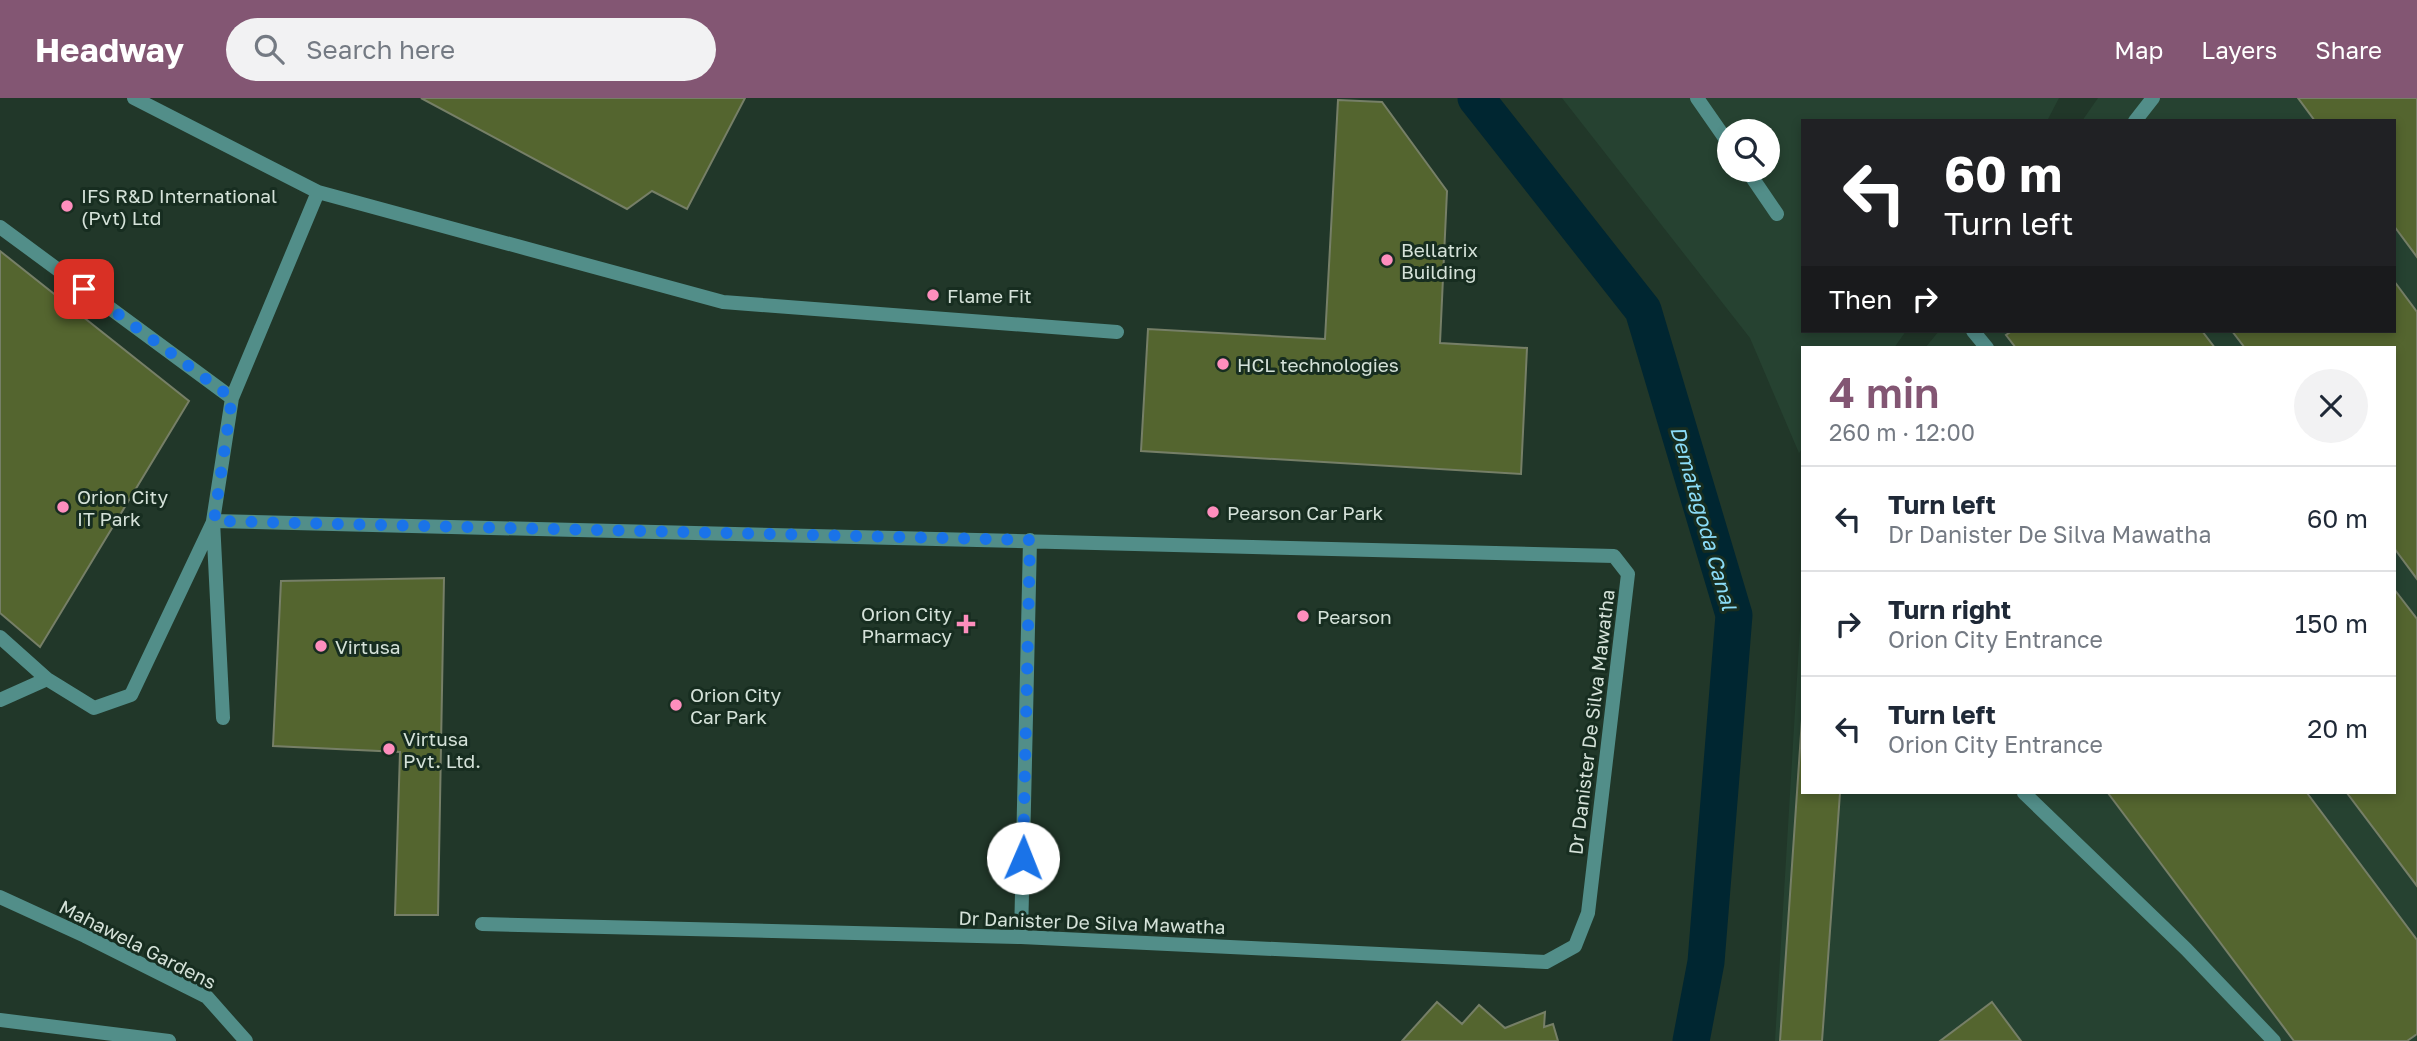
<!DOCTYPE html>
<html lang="en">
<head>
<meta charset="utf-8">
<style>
  body { margin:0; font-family:"Golos Text",sans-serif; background:#f2f2f3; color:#1f2937; height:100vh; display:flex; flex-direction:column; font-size:26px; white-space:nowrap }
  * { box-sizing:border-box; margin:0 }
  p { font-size:23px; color:#747a83 }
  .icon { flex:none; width:38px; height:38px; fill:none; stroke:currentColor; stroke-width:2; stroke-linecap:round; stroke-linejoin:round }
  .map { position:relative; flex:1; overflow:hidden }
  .sheet { position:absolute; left:1801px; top:248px; width:595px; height:448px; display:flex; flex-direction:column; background:#fff; border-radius:0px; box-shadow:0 4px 10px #0003 }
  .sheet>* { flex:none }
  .hud { position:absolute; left:1801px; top:21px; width:595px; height:214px; border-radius:0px; box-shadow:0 4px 10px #0003; background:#202124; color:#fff; overflow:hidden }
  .tools { position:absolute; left:1717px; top:21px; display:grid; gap:14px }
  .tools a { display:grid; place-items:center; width:63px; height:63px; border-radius:50%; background:#fff; box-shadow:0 4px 10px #0003; font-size:35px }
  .pin { position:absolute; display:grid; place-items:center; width:60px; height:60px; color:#fff; margin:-30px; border-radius:14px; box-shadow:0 4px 10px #0006 }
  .me { position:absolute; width:77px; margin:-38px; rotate:1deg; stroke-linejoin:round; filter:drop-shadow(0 0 5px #0008) }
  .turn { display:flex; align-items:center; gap:24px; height:147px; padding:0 28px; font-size:32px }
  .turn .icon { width:91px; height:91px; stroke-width:2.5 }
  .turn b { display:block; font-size:49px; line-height:60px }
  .then { display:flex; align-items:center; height:66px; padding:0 28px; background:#0003; gap:14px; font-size:26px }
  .round { display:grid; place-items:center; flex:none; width:74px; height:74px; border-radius:37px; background:#f2f2f3 }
  .head { display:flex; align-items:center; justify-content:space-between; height:119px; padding:0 28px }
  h1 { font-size:42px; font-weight:600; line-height:52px; color:#835673 }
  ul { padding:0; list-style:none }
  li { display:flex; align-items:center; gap:21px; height:105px; padding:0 28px; border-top:2px solid #e0e1e3 }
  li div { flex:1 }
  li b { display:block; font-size:26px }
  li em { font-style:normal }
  header { display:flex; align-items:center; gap:42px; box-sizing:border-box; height:98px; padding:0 35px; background:#835673; color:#fff }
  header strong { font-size:33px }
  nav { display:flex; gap:38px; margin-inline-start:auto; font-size:24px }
  .search { width:490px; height:63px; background:#f2f2f3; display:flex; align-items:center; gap:18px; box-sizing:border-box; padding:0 24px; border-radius:38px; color:#747a83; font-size:26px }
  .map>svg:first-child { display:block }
</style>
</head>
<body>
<header>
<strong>Headway</strong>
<div class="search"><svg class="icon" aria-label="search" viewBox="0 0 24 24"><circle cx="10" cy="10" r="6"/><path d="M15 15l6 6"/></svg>Search here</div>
<nav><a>Map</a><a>Layers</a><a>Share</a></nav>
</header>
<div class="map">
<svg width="2417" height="943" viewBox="0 0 2417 943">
  <rect width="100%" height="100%" fill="#213729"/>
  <path fill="#264231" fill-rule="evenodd" d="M1562,0H2059L2047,23H1802V233H1906L1894,250H1802V351L1799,355L1750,240ZM1729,33H1768V72H1729Z
    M2098,0H2417V943H1775L1802,498V695H2394V250H1925L1939,233H2394V23H2082Z"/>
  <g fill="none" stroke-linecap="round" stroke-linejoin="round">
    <path stroke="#002631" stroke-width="37" d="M1476,0L1643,212L1734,517L1706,864L1691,943"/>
  </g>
  <path fill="#54652f" stroke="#767f67" stroke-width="2" d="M421,0H745L687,111L652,93L627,111Z
    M2298,0H2417V159L2394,128V23H2315Z
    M1338,2L1382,4L1447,93L1440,245L1527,250L1521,376L1141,353L1148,231L1325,241Z
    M0,153L189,303L40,549L0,515Z
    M2394,183L2417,214V481L2394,450V250H2245L2232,233H2394Z
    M2012,233H2202L2215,250H2016L2006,237Z
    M444,480L438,817H395L400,654L273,648L281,483Z
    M2394,491L2417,521V788L2347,695H2394Z
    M1802,621V695H1840L1822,943H1780Z
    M2108,695H2307L2417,842V936L2407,943H2294Z
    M1437,904L1462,926L1479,907L1505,930L1545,914L1544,929L1553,926L1558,943H1402Z
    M1992,904L2021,943H1940Z"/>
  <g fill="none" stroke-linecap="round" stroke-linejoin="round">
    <path stroke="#528e89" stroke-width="14" d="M134,0L318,94L232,300
      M1697,0L1729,46
      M2135,23L2153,0
      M1747,72L1777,116
      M318,94L723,204L1117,234
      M0,129L232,300L213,423L223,620
      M1973,233L1987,250
      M213,423L1614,458L1628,476L1588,815L1575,848L1546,864L1021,839L482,826
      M0,539L47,581L94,610L131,597L213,424
      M0,602L47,581
      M2024,695L2186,851L2274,943
      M1021,839L1030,442"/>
    <path stroke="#528e89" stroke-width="14" d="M0,799L85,838L207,899L246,943
      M0,922L169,943"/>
  </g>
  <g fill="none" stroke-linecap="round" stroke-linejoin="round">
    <path stroke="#1a73e8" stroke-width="12" stroke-dasharray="0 21.6" d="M84,191L232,300L214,423L1030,442L1023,760"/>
  </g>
  <g fill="#fe8ebd" stroke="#172d20" stroke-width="2.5">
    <circle cx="67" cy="108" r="7"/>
    <circle cx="1387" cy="162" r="7"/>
    <circle cx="933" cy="197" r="7"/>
    <circle cx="1223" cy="266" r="7"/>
    <circle cx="63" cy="409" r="7"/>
    <circle cx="1213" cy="414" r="7"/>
    <circle cx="1303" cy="518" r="7"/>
    <path d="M962.5 515.5h7v7h7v7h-7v7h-7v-7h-7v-7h7z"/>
    <circle cx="321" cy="548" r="7"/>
    <circle cx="676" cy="607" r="7"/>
    <circle cx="389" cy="651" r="7"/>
  </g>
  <g text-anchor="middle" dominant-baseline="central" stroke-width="6" stroke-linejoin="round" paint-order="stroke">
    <g font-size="19" fill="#d5e2d9" stroke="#172d20" text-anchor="start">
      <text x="81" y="97">IFS R&amp;D International<tspan x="81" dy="22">(Pvt) Ltd</tspan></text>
      <text x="1401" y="151">Bellatrix<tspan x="1401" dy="22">Building</tspan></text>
      <text x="947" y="197">Flame Fit</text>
      <text x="1237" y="266">HCL technologies</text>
      <text x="77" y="398">Orion City<tspan x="77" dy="22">IT Park</tspan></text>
      <text x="1227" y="414">Pearson Car Park</text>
      <text x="952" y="515" text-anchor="end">Orion City<tspan x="952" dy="22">Pharmacy</tspan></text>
      <text x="1317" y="518">Pearson</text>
      <text x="335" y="548">Virtusa</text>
      <text x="690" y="596">Orion City<tspan x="690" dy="22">Car Park</tspan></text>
      <text x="403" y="640">Virtusa<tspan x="403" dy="22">Pvt. Ltd.</tspan></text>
    </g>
    <g font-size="19" fill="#d5e2d9" stroke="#172d20">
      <text transform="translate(1591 624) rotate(-83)">Dr Danister De Silva Mawatha</text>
      <text transform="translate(1092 824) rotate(2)">Dr Danister De Silva Mawatha</text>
      <text transform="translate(138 846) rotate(27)">Mahawela Gardens</text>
    </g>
    <g font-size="21" font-style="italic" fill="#8bdcf7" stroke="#172d20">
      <text transform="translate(1704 420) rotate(74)">Dematagoda Canal</text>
    </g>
  </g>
</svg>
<div class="tools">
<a><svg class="icon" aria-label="search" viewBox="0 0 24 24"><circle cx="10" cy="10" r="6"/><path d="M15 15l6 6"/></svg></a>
</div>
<div class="pin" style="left:84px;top:191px;background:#d93025"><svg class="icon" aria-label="arrive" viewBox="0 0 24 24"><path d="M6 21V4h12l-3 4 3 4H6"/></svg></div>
<svg class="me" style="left:1023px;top:760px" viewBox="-20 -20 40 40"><circle r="19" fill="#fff"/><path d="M0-13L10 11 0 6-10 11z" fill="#1a73e8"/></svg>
<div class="hud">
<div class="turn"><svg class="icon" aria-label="left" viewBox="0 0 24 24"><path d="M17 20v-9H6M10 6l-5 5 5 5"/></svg><div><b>60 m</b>Turn left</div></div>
<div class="then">Then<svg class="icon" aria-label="right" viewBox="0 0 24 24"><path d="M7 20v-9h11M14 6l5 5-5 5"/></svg></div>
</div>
<section class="sheet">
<div class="head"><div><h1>4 min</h1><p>260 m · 12:00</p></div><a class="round"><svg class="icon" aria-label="close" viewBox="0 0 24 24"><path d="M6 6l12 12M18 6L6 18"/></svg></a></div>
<ul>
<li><svg class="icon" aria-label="left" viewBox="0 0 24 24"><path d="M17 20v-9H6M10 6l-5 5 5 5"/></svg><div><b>Turn left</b><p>Dr Danister De Silva Mawatha</p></div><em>60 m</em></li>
<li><svg class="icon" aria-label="right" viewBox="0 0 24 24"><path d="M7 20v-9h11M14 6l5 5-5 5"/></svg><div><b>Turn right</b><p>Orion City Entrance</p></div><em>150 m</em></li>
<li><svg class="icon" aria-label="left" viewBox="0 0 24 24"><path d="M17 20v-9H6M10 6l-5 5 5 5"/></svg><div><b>Turn left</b><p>Orion City Entrance</p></div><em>20 m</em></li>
</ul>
</section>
</div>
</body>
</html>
